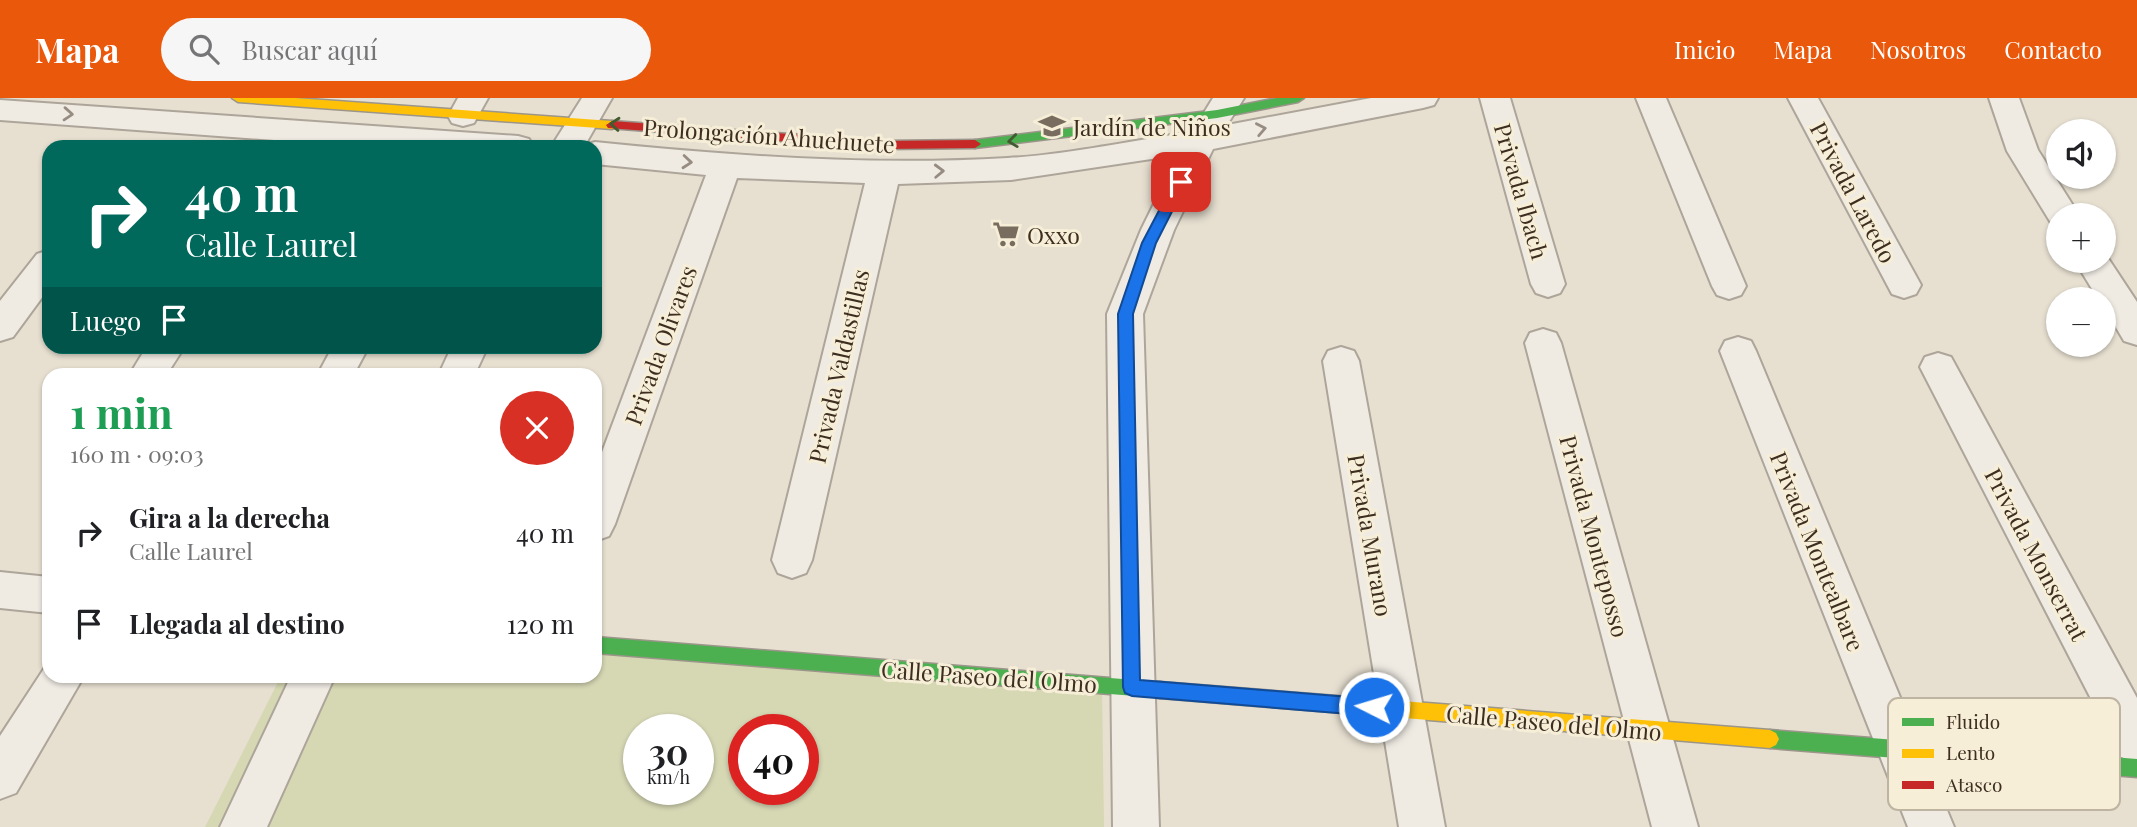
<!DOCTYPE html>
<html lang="es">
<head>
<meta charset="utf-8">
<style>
  body { margin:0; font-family:"Playfair Display",serif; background:#f6f6f6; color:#202124; height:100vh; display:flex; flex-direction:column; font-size:26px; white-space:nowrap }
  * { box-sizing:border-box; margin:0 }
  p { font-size:23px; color:#757577 }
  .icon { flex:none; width:38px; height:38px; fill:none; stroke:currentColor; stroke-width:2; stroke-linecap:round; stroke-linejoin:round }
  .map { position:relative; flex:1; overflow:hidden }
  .details { position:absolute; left:42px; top:270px; width:560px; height:315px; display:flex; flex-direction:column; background:#fff; border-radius:21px; box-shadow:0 2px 5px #0004 }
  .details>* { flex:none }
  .hud { position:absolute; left:42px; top:42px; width:560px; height:214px; border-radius:21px; box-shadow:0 2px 5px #0004; background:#00695c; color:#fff; overflow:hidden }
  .buttons { position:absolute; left:2046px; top:21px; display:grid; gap:14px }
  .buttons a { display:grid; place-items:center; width:70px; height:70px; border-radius:50%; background:#fff; box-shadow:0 2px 5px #0004; font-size:35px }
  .speed { position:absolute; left:623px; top:616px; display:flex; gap:14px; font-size:35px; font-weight:700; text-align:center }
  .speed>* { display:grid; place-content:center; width:91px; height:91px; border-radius:50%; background:#fff; box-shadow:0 2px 5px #0004; line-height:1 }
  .speed small { font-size:18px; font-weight:400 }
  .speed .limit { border:10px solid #d22; background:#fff; color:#111 }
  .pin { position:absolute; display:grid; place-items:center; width:60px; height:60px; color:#fff; margin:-30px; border-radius:14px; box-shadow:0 4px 10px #0006 }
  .me { position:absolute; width:77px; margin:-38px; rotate:275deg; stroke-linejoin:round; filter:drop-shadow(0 0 5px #0008) }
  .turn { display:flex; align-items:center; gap:24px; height:147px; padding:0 28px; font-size:32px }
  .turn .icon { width:91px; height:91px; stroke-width:2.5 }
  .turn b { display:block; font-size:49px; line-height:60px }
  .then { display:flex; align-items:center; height:66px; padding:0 28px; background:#0003; gap:14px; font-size:26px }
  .round { display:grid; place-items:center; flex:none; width:74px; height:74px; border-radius:37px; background:#f6f6f6 }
  .overview { display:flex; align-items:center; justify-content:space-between; height:119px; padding:0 28px }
  h1 { font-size:42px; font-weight:700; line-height:52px; color:#1e9e55 }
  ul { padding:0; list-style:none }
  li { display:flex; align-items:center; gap:21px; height:91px; padding:0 28px }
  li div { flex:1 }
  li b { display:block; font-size:26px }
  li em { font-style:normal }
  header { display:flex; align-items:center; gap:42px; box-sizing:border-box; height:98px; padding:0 35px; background:#ea580c; color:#fff }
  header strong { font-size:33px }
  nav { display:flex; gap:38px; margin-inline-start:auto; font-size:24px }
  .search { width:490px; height:63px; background:#f6f6f6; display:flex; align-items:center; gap:18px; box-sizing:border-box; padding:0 24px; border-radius:38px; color:#757577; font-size:26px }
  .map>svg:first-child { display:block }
</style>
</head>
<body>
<header>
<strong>Mapa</strong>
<div class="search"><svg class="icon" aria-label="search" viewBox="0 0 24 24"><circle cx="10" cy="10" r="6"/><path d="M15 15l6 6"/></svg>Buscar aquí</div>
<nav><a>Inicio</a><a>Mapa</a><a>Nosotros</a><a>Contacto</a></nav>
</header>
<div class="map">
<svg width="2137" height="729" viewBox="0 0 2137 729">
  <rect width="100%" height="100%" fill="#e7e0d1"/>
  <path fill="#d6d7b3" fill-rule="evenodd" d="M595,546L1102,586L1104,729H205L281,578H595ZM639,632H698V691H639ZM744,632H803V691H744Z"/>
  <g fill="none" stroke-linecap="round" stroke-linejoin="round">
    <defs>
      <path id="street" d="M458,0H488L474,25L463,28L452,25L448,18Z
        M582,0H612L585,47L595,44C733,58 870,68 1008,60C1066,57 1133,42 1192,34L1213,0H1244L1227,27L1371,0H1438L1434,7L1423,10L1213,51L1174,132L1143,216L1159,729H1113L1107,216L1141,132L1178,57L1011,82L898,86L812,462L806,475L792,480L778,475L772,462L865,85L737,80L615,426L609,438L595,443V373L706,77L595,66V49H551Z
        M1480,0H1510L1565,186L1560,195L1548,199L1536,195L1531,186Z
        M1636,0H1666L1746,188L1741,197L1729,201L1717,197L1712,188Z
        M1788,0H1818L1921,187L1916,196L1904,200L1892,196Z
        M1989,0H2019L2038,52L2079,117H2058V127L2051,125L2007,53Z
        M0,2L518,38L529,41L534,49H370L0,22Z
        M49,152V190L13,239L0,243V203L37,156Z
        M2104,154L2137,204V247L2124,243L2104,209V201H2098L2075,163H2104Z
        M1543,231L1556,235L1561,245L1698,729H1652L1525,245L1530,235Z
        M1738,239L1751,243L1756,253L1954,729H1908L1720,253L1725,243Z
        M147,248H185L167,276H130Z
        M333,248H369L354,276H318Z
        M452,248H488L475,276H439Z
        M1341,249L1354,253L1359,263L1445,729H1399L1323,263L1328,253Z
        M1938,255L1951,259L2137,600V665L2121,659L1920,269L1925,259Z
        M0,474L49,479V515L0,510Z
        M49,563V578H84L16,695L0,701V638Z
        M291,578H335L267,729H220Z"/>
      <path id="fast" d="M1277,0H1304L1298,4L1217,20L975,50L969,46L975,42L1217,12Z
        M595,539L1160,584L1166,586L1169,592L1166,598L1160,600L595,555Z
        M1770,632L2137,661V679L1770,650L1764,647L1761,641L1764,635Z"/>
      <path id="slow" d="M232,0H295L612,23L618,27L612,31L238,4Z
        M1160,584L1770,632L1776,635L1779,641L1776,647L1770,650L1160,600L1154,598L1151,592L1154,586Z"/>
      <path id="jam" d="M612,23L885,43L975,42L981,46L975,50L885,51L608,30L606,27Z"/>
    </defs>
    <use href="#street" stroke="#ada599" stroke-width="4"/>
    <use href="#fast" stroke="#9c958a" stroke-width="3"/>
    <use href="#slow" stroke="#9c958a" stroke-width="3"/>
    <use href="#jam" stroke="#9c958a" stroke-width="3"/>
    <use href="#street" fill="#efebe3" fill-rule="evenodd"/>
    <use href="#fast" fill="#4caf50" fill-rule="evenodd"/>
    <use href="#slow" fill="#ffc107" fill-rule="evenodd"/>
    <use href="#jam" fill="#c62828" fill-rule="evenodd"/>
  </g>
  <defs><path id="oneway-chevron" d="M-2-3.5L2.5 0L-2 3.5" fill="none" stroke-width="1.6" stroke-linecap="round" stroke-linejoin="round" transform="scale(1.75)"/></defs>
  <g stroke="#968c82">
    <use href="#oneway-chevron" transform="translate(68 16) rotate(4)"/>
    <use href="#oneway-chevron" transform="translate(1261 31) rotate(-11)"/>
    <use href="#oneway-chevron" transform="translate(687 64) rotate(5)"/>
    <use href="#oneway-chevron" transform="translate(939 73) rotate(-2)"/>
  </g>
  <g stroke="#425b31">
    <use href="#oneway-chevron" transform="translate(615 26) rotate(-175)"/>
    <use href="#oneway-chevron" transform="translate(1013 43) rotate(173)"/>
  </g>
  <path fill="#1a73e8" stroke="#114b97" stroke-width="2" d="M1181,79L1187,84L1156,145L1133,216L1140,582L1374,601L1380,603L1383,609L1380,615L1374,618L1132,598L1125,595L1123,589L1118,216L1142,145L1174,84Z"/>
  <defs>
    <symbol id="school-bare" viewBox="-9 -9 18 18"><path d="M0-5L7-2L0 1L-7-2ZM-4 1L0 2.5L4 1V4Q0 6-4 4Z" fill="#786c5e" stroke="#f7eed8" stroke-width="2.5" paint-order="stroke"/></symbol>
    <symbol id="supermarket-bare" viewBox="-9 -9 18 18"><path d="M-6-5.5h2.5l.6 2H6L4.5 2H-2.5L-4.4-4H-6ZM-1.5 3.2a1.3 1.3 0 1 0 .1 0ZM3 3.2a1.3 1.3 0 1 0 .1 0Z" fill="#786c5e" stroke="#f7eed8" stroke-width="2.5" paint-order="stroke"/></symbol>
  </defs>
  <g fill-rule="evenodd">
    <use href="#school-bare" x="1033" y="9" width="38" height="38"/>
    <use href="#supermarket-bare" x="987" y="117" width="38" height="38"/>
  </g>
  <g text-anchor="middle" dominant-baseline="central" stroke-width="6" stroke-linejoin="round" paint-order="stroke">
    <g font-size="23" fill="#3d2e20" stroke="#f7eed8" text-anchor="start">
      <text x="1073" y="28">Jardín de Niños</text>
      <text x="1027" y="136">Oxxo</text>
    </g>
    <g font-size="23" fill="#3d2e20" stroke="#f7eed8">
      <text transform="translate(769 37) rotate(4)">Prolongación Ahuehuete</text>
      <text transform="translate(1522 93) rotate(74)">Privada Ibach</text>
      <text transform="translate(1854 94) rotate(62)">Privada Laredo</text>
      <text transform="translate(660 247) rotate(-70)">Privada Olivares</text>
      <text transform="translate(838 268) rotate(-77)">Privada Valdastillas</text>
      <text transform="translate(1371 437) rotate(80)">Privada Murano</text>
      <text transform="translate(1595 438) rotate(75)">Privada Monteposso</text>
      <text transform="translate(1818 453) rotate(68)">Privada Montealbare</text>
      <text transform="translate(2037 456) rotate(62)">Privada Monserrat</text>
      <text transform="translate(989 578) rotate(4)">Calle Paseo del Olmo</text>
      <text transform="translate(1554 624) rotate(5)">Calle Paseo del Olmo</text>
    </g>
  </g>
  <rect x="1888" y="600" width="232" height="112" rx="10" fill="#f7eed8" stroke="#bfb4a1" stroke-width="2"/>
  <rect x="1902" y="620" width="32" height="8" fill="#4caf50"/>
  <rect x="1902" y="651" width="32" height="9" fill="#ffc107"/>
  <rect x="1902" y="683" width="32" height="8" fill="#c62828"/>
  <g font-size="19" fill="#3d2e20">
    <text x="1946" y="631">Fluido</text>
    <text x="1946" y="662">Lento</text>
    <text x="1946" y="694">Atasco</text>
  </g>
</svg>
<div class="buttons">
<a><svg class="icon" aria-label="sound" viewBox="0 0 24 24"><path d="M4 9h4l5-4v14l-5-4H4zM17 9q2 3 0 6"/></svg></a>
<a>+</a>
<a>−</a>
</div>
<div class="speed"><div>30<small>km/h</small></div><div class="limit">40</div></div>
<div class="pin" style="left:1181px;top:84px;background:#d93025"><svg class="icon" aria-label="arrive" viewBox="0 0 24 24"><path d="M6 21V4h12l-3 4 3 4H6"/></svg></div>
<svg class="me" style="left:1374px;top:609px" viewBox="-20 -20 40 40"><circle r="17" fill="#1a73e8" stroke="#fff" stroke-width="3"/><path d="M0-11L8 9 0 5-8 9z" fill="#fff"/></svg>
<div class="hud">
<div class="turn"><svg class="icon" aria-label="right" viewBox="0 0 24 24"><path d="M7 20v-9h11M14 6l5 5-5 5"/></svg><div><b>40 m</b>Calle Laurel</div></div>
<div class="then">Luego<svg class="icon" aria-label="arrive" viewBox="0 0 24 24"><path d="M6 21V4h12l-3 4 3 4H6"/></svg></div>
</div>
<section class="details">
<div class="overview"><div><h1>1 min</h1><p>160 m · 09:03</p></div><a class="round" style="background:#d93025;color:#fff"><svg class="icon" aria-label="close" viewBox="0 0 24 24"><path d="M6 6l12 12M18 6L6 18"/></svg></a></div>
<ul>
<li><svg class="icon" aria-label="right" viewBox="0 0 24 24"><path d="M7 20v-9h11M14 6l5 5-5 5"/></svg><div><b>Gira a la derecha</b><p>Calle Laurel</p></div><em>40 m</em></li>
<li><svg class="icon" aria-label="arrive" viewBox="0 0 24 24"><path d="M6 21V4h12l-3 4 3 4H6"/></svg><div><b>Llegada al destino</b></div><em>120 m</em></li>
</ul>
</section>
</div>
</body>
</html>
